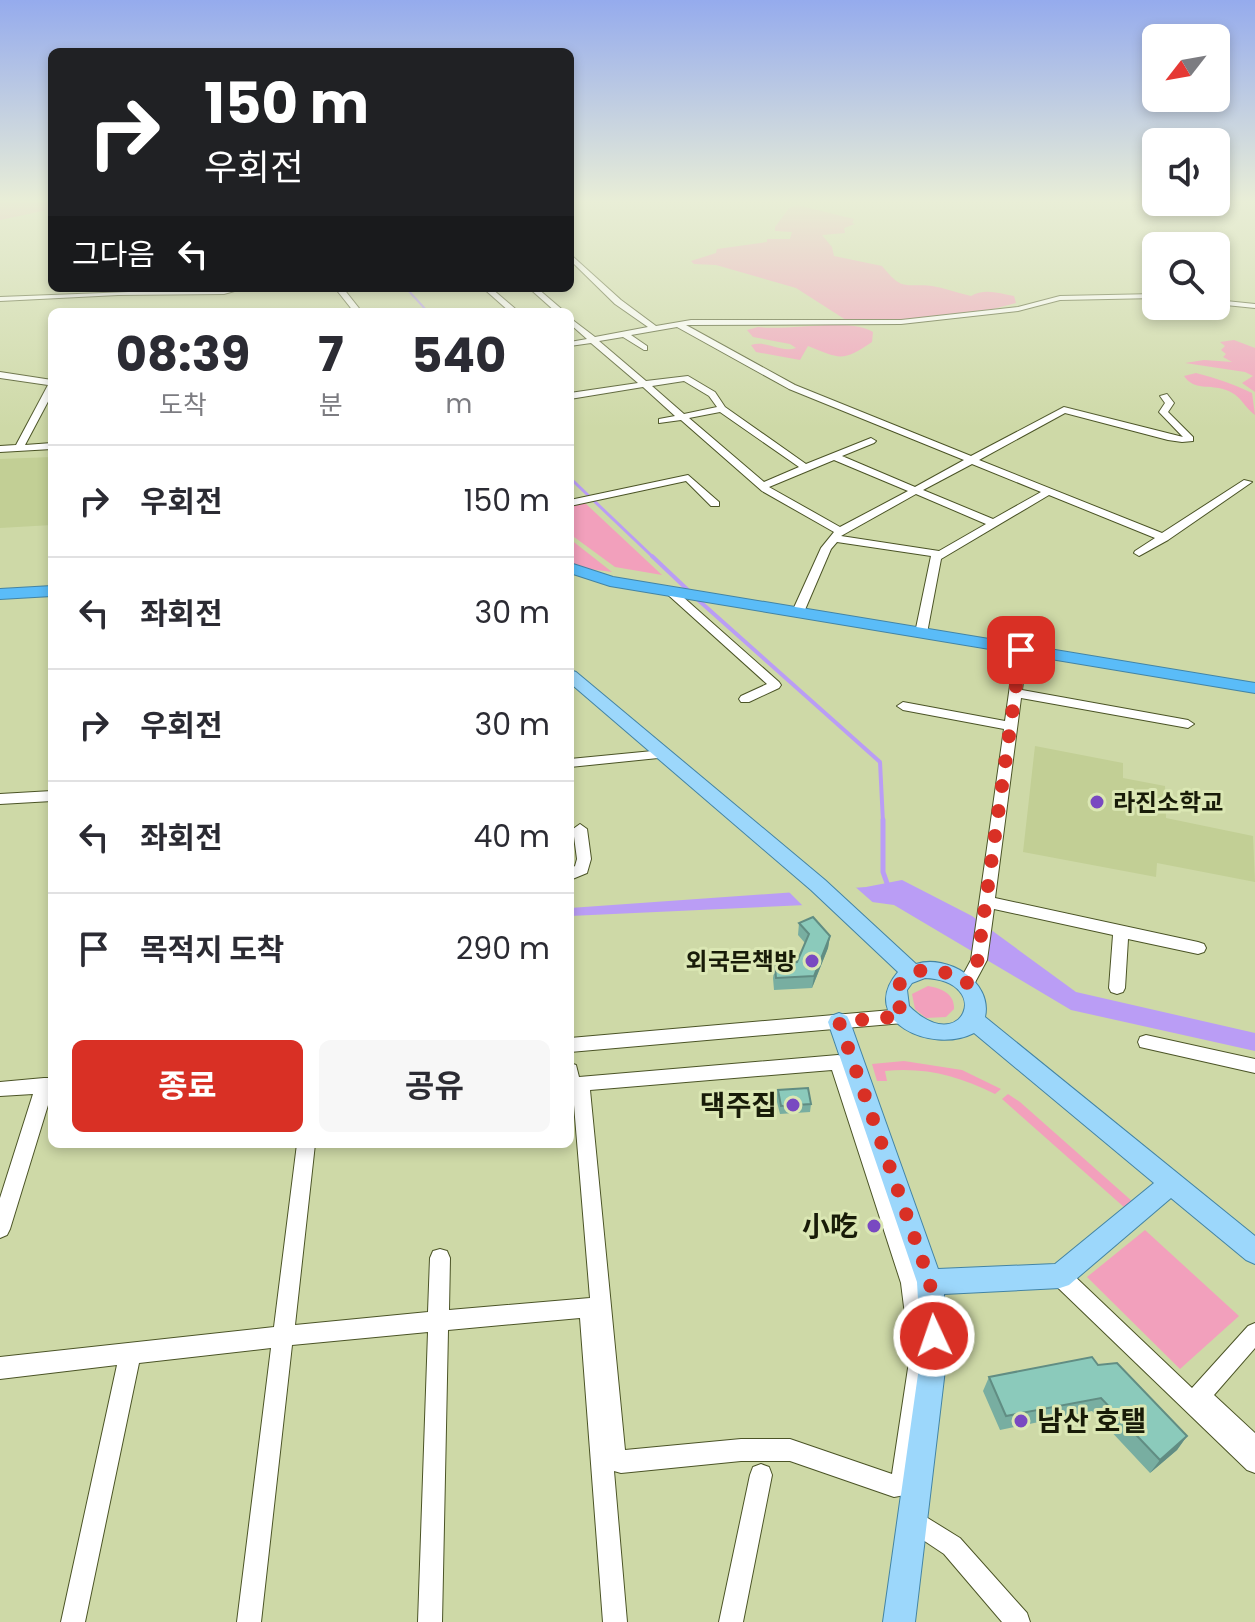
<!DOCTYPE html>
<html lang="ko">
<head>
<meta charset="utf-8">
<style>
  body { margin:0; font-family:Poppins,"Noto Sans KR",sans-serif; background:#f7f7f7; color:#2b2b33; height:100vh; display:flex; flex-direction:column; font-size:30px; white-space:nowrap }
  * { box-sizing:border-box; margin:0 }
  p { font-size:26px; color:#7c7c81 }
  .icon { flex:none; width:44px; height:44px; fill:none; stroke:currentColor; stroke-width:2; stroke-linecap:round; stroke-linejoin:round }
  .map { position:relative; flex:1; overflow:hidden }
  .panel { position:absolute; left:48px; top:308px; width:526px; height:840px; display:flex; flex-direction:column; background:#fff; border-radius:12px; box-shadow:0 4px 12px #0003 }
  .panel>* { flex:none }
  .guide { position:absolute; left:48px; top:48px; width:526px; height:244px; border-radius:12px; box-shadow:0 4px 12px #0003; background:#202124; color:#fff; overflow:hidden }
  .needle { width:52px; rotate:239deg }
  .fabs { position:absolute; left:1142px; top:24px; display:grid; gap:16px }
  .fabs a { display:grid; place-items:center; width:88px; height:88px; border-radius:12px; background:#fff; box-shadow:0 4px 12px #0003; font-size:40px }
  .pin { position:absolute; display:grid; place-items:center; width:68px; height:68px; color:#fff; margin:-34px; border-radius:16px; box-shadow:0 4px 12px #0006 }
  .me { position:absolute; width:88px; margin:-44px; rotate:357deg; stroke-linejoin:round; filter:drop-shadow(0 0 6px #0008) }
  .turn { display:flex; align-items:center; gap:28px; height:168px; padding:0 24px; font-size:36px }
  .turn .icon { width:104px; height:104px; stroke-width:2.5 }
  .turn b { display:block; font-size:56px; line-height:68px }
  .then { display:flex; align-items:center; height:76px; padding:0 24px; background:#0003; gap:16px; font-size:30px }
  .eta { display:flex; justify-content:space-evenly; align-items:center; height:136px; text-align:center }
  .eta b { font-size:48px; font-weight:700; line-height:56px }
  .cta { display:flex; gap:16px; margin-top:auto; padding:16px 24px }
  .cta a { flex:1; height:92px; border-radius:12px; background:#d93025; color:#fff; font-size:32px; font-weight:700; line-height:92px; text-align:center }
  .cta a+a { background:#f7f7f7; color:#2b2b33 }
  ul { padding:0; list-style:none }
  li { display:flex; align-items:center; gap:24px; height:112px; padding:0 24px; border-top:2px solid #e1e1e2 }
  li div { flex:1 }
  li b { display:block; font-size:30px }
  li em { font-style:normal }
  .map>svg:first-child { display:block }
</style>
</head>
<body>
<div class="map">
<svg width="1255" height="1622" viewBox="0 0 1255 1622">
  <rect width="100%" height="100%" fill="#ced9a7"/>
  <path fill="#c2cf95" d="M52,457V525L0,528V459Z
    M1035,746L1123,763V778L1165,786L1166,818L1253,836L1255,882L1157,863L1156,877L1023,852Z"/>
  <path fill="#f2a0bc" d="M0,201H52V209L0,220Z
    M797,205L854,219L852,223L855,224L844,228L845,233L822,235L832,247L834,256L882,266C903,292 904,283 932,286C945,288 958,293 971,296C984,288 999,293 1014,296L1016,303L993,309L903,320H846L796,288L716,265L694,264L691,261L716,253L717,249L767,242V239H790L792,232L775,231V227L789,208Z
    M758,327C788,331 851,317 873,332L872,342C842,363 839,358 808,346L800,360L756,352L751,345C767,340 780,353 796,348L790,344L753,337L747,330Z
    M1234,340L1255,348V392L1242,383L1253,376L1245,372L1185,363L1204,360L1232,362L1223,357L1226,354L1221,350L1225,346L1220,342Z
    M1196,373C1216,378 1233,384 1252,393L1255,415C1243,406 1241,395 1226,390C1210,384 1194,391 1184,376Z
    M585,503L662,575L615,567L570,534V506Z
    M570,539L612,572L582,568L570,562Z
    M928,986C941,988 955,994 954,1009L946,1017L926,1018L915,1009L912,994Z
    M904,1061L962,1070L1001,1089L995,1094C958,1076 926,1067 885,1071L887,1081H877L872,1064Z
    M1008,1094L1020,1102L1133,1202L1125,1208L1002,1099Z
    M1145,1230L1239,1316L1180,1369L1087,1277Z"/>
  <path fill="#ba9df5" d="M902,880L972,916L1076,992L1255,1033V1051L1071,1010L894,905L872,902L570,916V908L866,887Z"/>
  <path fill="#ced9a7" d="M852,884L877,906L806,909L784,887Z"/>
  <g fill="none" stroke-linecap="round" stroke-linejoin="round">
    <path stroke="#ba9df5" stroke-width="2" d="M406,288L428,312"/>
    <path stroke="#ba9df5" stroke-width="3" d="M570,478L654,558"/>
    <path stroke="#ba9df5" stroke-width="4" d="M652,556L690,592
      M696,598L880,762L883,822"/>
    <path stroke="#ba9df5" stroke-width="5" d="M883,820V872L888,886"/>
    <defs>
      <path id="minor" d="M570,254L621,300L656,326L691,320H901L1018,307L1060,296L1156,294V298L1060,300L1018,311L901,324L686,325L795,385L971,456L1064,407L1183,437L1159,412L1165,403L1160,396L1167,394L1174,403L1168,412L1193,437V441L1182,442L1168,440L1065,413L979,460L1162,533L1244,480L1252,482L1168,540L1139,556L1134,553L1135,551L1155,538L1049,495L941,559L927,633L921,637L915,633L931,556L837,542L831,549L804,612L798,615L794,614L792,612L821,548L834,532L762,491L681,420L659,423V419L675,416L643,387L570,399V393L638,383L591,343L570,346V342L587,339L570,324V318L595,337L648,327L615,304L570,260ZM677,327L789,389L964,460L915,487L842,456L874,443L876,441L871,438L806,464L725,407L715,392L688,376L646,381L599,341L623,337L644,350H647V346L631,335ZM684,381L709,396L717,407L684,414L652,386ZM720,412L799,467L764,482L689,418ZM834,460L908,491L840,527L769,487ZM972,464L1041,492L993,519L923,490ZM916,494L986,524L939,551L841,536Z
        M232,288H245L224,294L118,295L0,301V297Z
        M335,288H343L362,312H354Z
        M483,288H491L519,312H510Z
        M529,288H537L565,312H556Z
        M1216,300L1255,304V308L1216,304Z
        M0,372L52,380V394L25,445L52,443V449L0,452V446L16,445L48,385L0,378Z
        M688,475L719,502V506H711L686,481L570,506V500Z
        M670,588L674,589L779,682L781,685L779,688L749,702H741L739,699L741,696L767,684L666,593V589Z
        M1021,646L1027,650L1022,690L1188,720L1194,724L1188,728L1021,698L995,898L1198,942L1204,944L1206,948L1204,952L1198,954L1128,939L1125,988L1123,992L1117,994L1111,992L1109,988L1113,935L994,909L987,960L972,988L966,990L960,988L958,984L971,960L1004,729L903,710L897,706L903,702L1005,721L1015,650Z
        M663,750L668,751L670,754L668,757L570,767V759Z
        M52,791V801L0,804V794Z
        M580,824L587,829L591,859L587,873L570,880V869L575,866L577,859L573,829Z
        M903,1009L909,1011L911,1016L909,1021L903,1023L570,1052V1038Z
        M1146,1035L1255,1059V1073L1140,1047L1138,1042L1140,1037Z
        M838,1055L844,1057L847,1062L921,1283L930,1355L913,1486L910,1494L894,1497L790,1461H741L621,1473L614,1471L627,1622H603L580,1318L448,1330L442,1622H418L428,1332L292,1345L261,1622H237L271,1348L139,1363L85,1622H61L117,1365L0,1379V1357L274,1327L297,1144H315L295,1325L428,1312L430,1258L433,1251L440,1249L447,1251L450,1258L449,1310L590,1298L574,1105L570,1104V1063L576,1065L579,1077ZM832,1070L901,1283L910,1355L892,1474L790,1439H741L625,1450L590,1090Z
        M44,1078H52V1092L10,1229L7,1235L0,1238V1198L33,1094L0,1096V1082Z
        M1060,1267L1067,1269L1192,1388L1248,1326L1255,1323V1348L1214,1395L1255,1433V1473L1247,1470L1053,1283L1050,1276L1053,1269Z
        M761,1464L769,1467L772,1475L743,1622H719L750,1475L753,1467Z
        M913,1509L960,1538L1027,1613L1030,1622H1002L944,1554L905,1528L902,1520L905,1512Z"/>
      <path id="major" d="M570,670L576,672L825,880L916,964C947,954 993,981 985,1017L1255,1236V1264L1246,1260L1171,1198L1069,1285L1060,1288L944,1294L947,1353L915,1622H883L921,1353L917,1282L828,1022L831,1016L839,1013L847,1016L850,1022L938,1269L1055,1264L1154,1183L974,1033C931,1055 857,1020 898,972L811,890L570,683ZM925,978C995,981 962,1059 909,1006L907,990L912,983Z"/>
      <path id="highway" d="M570,563L613,577L1255,683V693L610,586L570,573Z
        M52,586V596L0,599V589Z"/>
    </defs>
    <use href="#minor" stroke="#4b5426" stroke-width="2"/>
    <use href="#major" stroke="#4384a4" stroke-width="2"/>
    <use href="#highway" stroke="#4384a4" stroke-width="2"/>
    <use href="#minor" fill="#fff" fill-rule="evenodd"/>
    <use href="#major" fill="#9cd7fb" fill-rule="evenodd"/>
    <use href="#highway" fill="#5abcf8" fill-rule="evenodd"/>
  </g>
  <path fill="#78aea1" d="M799,923L830,936L828,948L812,988L774,990L773,978L775,966L797,962L805,943L798,935Z
    M778,1090L811,1104L810,1112L780,1114L776,1098Z
    M1098,1365L1187,1436L1177,1450L1150,1473L1092,1411L1000,1430L983,1391L989,1377Z"/>
  <path fill="#618d83" d="M830,936L828,948L812,988L814,976Z
    M1187,1436L1177,1450L1150,1473L1160,1460Z"/>
  <path fill="#8bcabb" stroke="#618d83" stroke-width="2" d="M813,917L830,936L814,976L776,978L775,966L797,962L809,934L799,923Z
    M808,1088L811,1104L781,1106L778,1090Z
    M1092,1357L1098,1365L1117,1363L1187,1436L1160,1460L1101,1398L1006,1416L989,1377Z"/>
  <linearGradient id="sky" x2="0" y2="1"><stop stop-color="#95abed"/><stop offset="0.47" stop-color="#e9eed7"/><stop offset="1" stop-color="#e9eed7" stop-opacity="0"/></linearGradient>
  <rect width="1255" height="428" fill="url(#sky)"/>
  <g fill="none" stroke-linecap="round" stroke-linejoin="round">
    <path stroke="#d93025" stroke-width="14" stroke-dasharray="0 25.2" d="M934,1336L930,1282L839,1022L903,1016L895,996C902,962 944,965 966,984L976,971L1021,650"/>
  </g>
  <g fill="#7949c1" stroke="#dbe7b4" stroke-width="3">
    <circle cx="1097" cy="802" r="8"/>
    <circle cx="812" cy="961" r="8"/>
    <circle cx="793" cy="1105" r="8"/>
    <circle cx="874" cy="1226" r="8"/>
    <circle cx="1021" cy="1421" r="8"/>
  </g>
  <g text-anchor="middle" dominant-baseline="central" stroke-width="6" stroke-linejoin="round" paint-order="stroke">
    <g font-size="24" font-weight="bold" fill="#181b08" stroke="#dbe7b4" text-anchor="start">
      <text x="1113" y="802">라진소학교</text>
      <text x="796" y="961" text-anchor="end">외국믄책방</text>
    </g>
    <g font-size="28" font-weight="bold" fill="#181b08" stroke="#dbe7b4" text-anchor="end">
      <text x="777" y="1105">댁주집</text>
      <text x="858" y="1226">小吃</text>
      <text x="1037" y="1421" text-anchor="start">남산 호탤</text>
    </g>
  </g>
</svg>
<div class="fabs">
<a><svg class="needle" viewBox="-14 -14 28 28"><path d="M0-13l5 13h-10z" fill="#e53935"/><path d="M0 13l5-13h-10z" fill="#7c7c81"/></svg></a>
<a><svg class="icon" aria-label="sound" viewBox="0 0 24 24"><path d="M4 9h4l5-4v14l-5-4H4zM17 9q2 3 0 6"/></svg></a>
<a><svg class="icon" aria-label="search" viewBox="0 0 24 24"><circle cx="10" cy="10" r="6"/><path d="M15 15l6 6"/></svg></a>
</div>
<div class="pin" style="left:1021px;top:650px;background:#d93025"><svg class="icon" aria-label="arrive" viewBox="0 0 24 24"><path d="M6 21V4h12l-3 4 3 4H6"/></svg></div>
<svg class="me" style="left:934px;top:1336px" viewBox="-20 -20 40 40"><circle r="17" fill="#d93025" stroke="#fff" stroke-width="3"/><path d="M0-11L8 9 0 5-8 9z" fill="#fff"/></svg>
<div class="guide">
<div class="turn"><svg class="icon" aria-label="right" viewBox="0 0 24 24"><path d="M7 20v-9h11M14 6l5 5-5 5"/></svg><div><b>150 m</b>우회전</div></div>
<div class="then">그다음<svg class="icon" aria-label="left" viewBox="0 0 24 24"><path d="M17 20v-9H6M10 6l-5 5 5 5"/></svg></div>
</div>
<section class="panel">
<div class="eta">
<div><b>08:39</b><p>도착</p></div>
<div><b>7</b><p>분</p></div>
<div><b>540</b><p>m</p></div>
</div>
<ul>
<li><svg class="icon" aria-label="right" viewBox="0 0 24 24"><path d="M7 20v-9h11M14 6l5 5-5 5"/></svg><div><b>우회전</b></div><em>150 m</em></li>
<li><svg class="icon" aria-label="left" viewBox="0 0 24 24"><path d="M17 20v-9H6M10 6l-5 5 5 5"/></svg><div><b>좌회전</b></div><em>30 m</em></li>
<li><svg class="icon" aria-label="right" viewBox="0 0 24 24"><path d="M7 20v-9h11M14 6l5 5-5 5"/></svg><div><b>우회전</b></div><em>30 m</em></li>
<li><svg class="icon" aria-label="left" viewBox="0 0 24 24"><path d="M17 20v-9H6M10 6l-5 5 5 5"/></svg><div><b>좌회전</b></div><em>40 m</em></li>
<li><svg class="icon" aria-label="arrive" viewBox="0 0 24 24"><path d="M6 21V4h12l-3 4 3 4H6"/></svg><div><b>목적지 도착</b></div><em>290 m</em></li>
</ul>
<div class="cta"><a>종료</a><a>공유</a></div>
</section>
</div>
</body>
</html>
